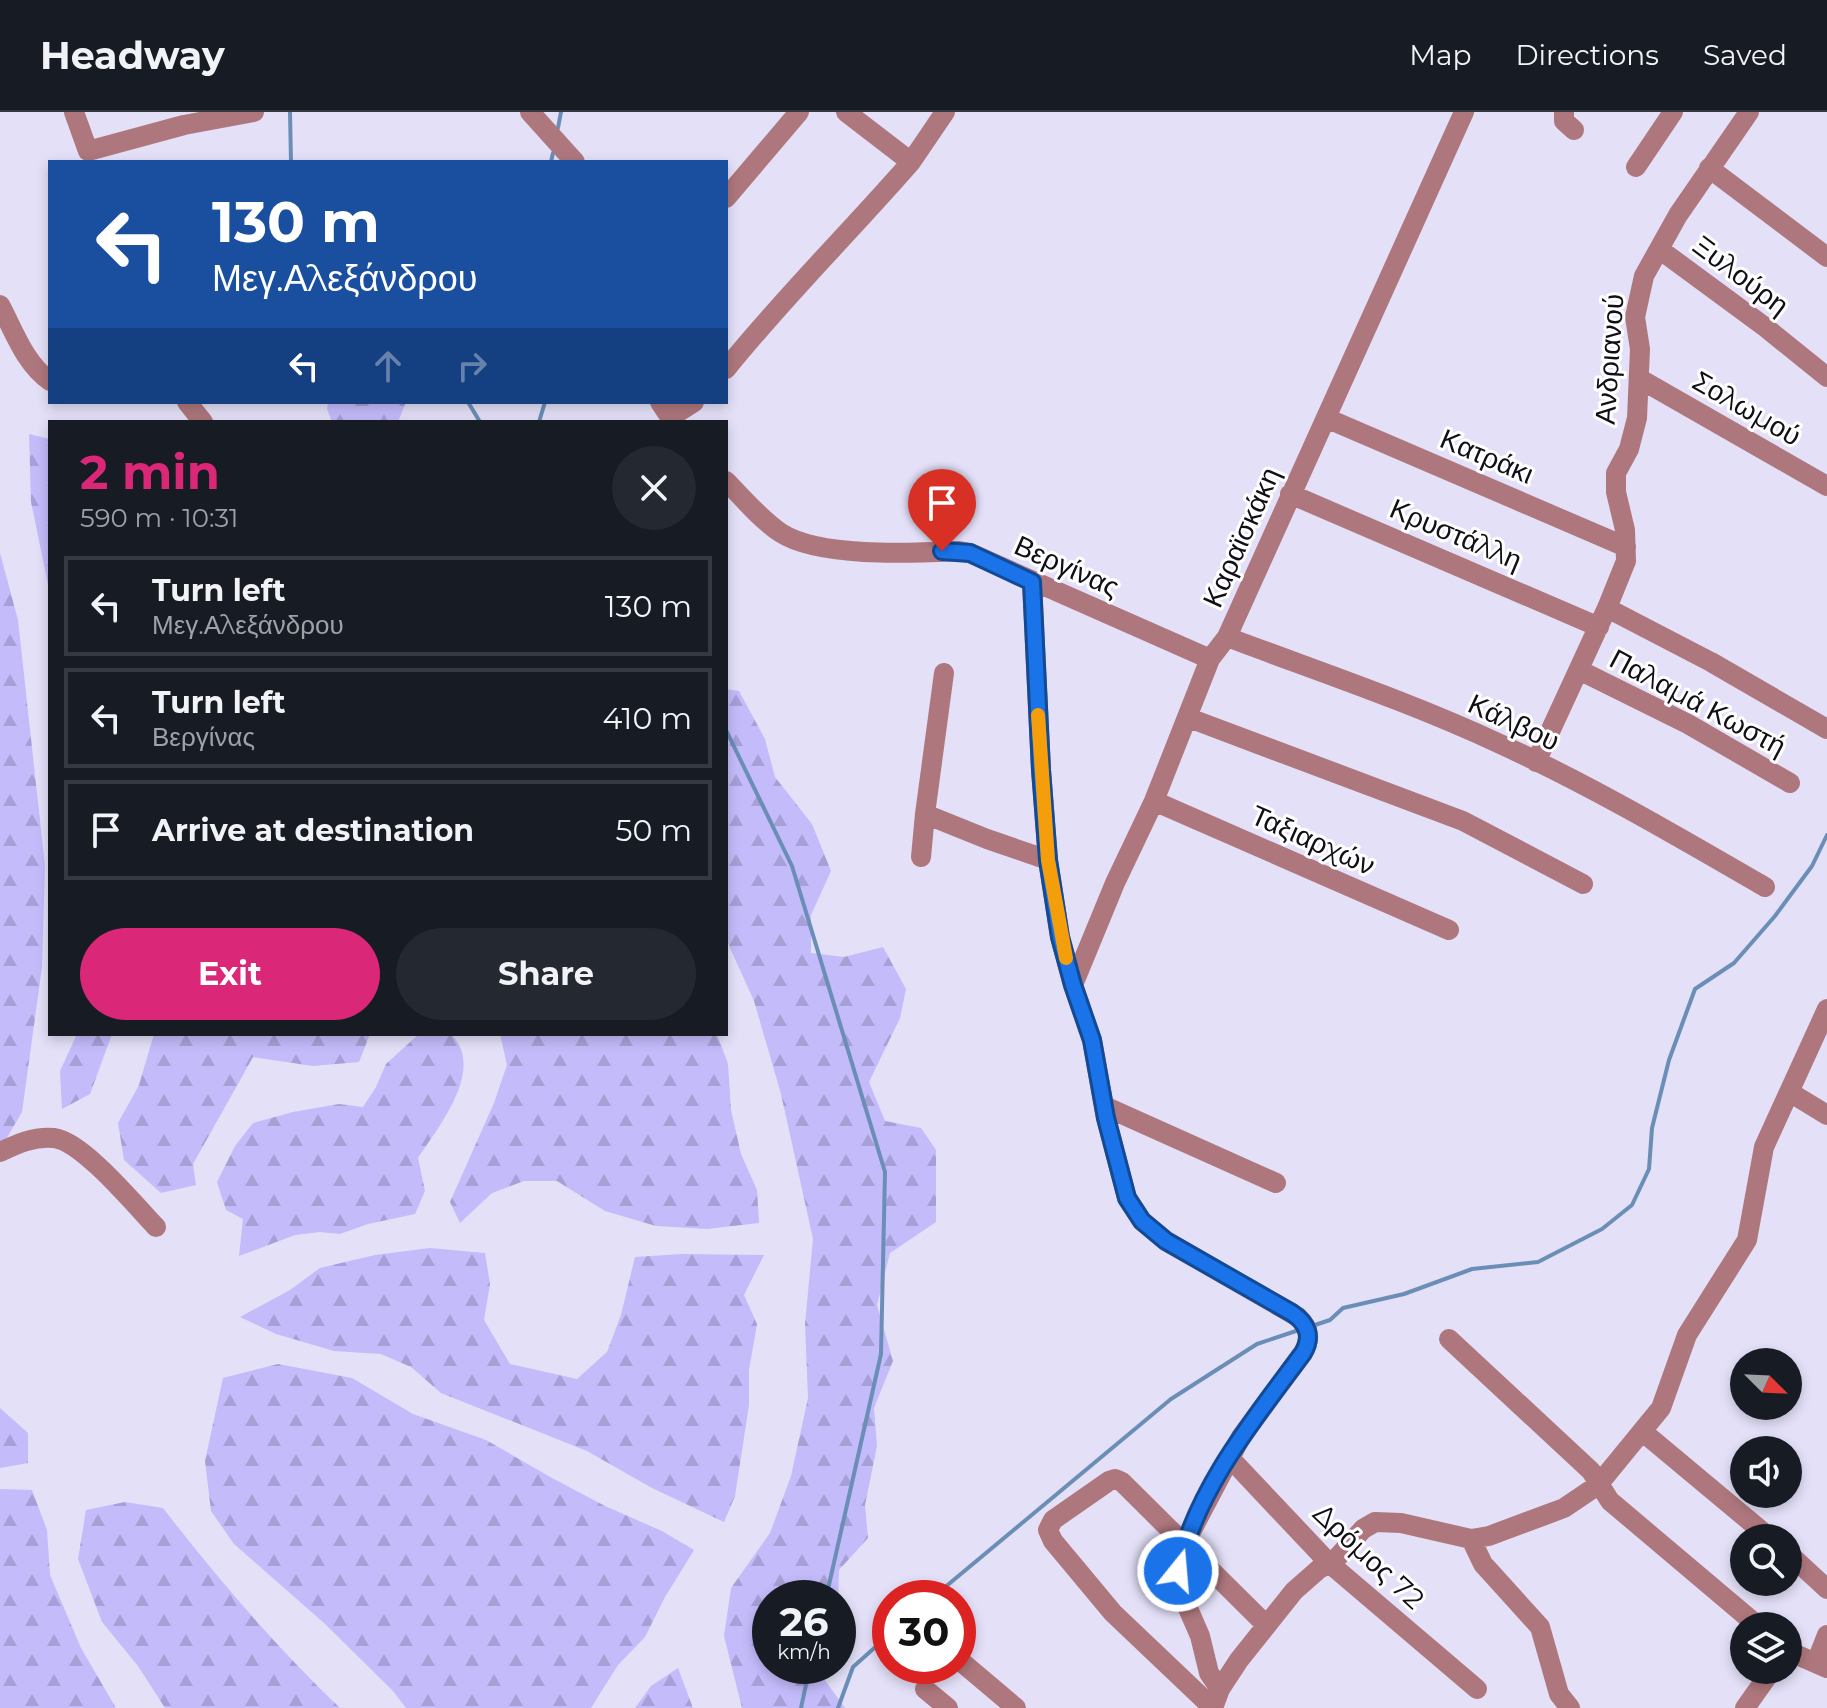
<!DOCTYPE html>
<html lang="en">
<head>
<meta charset="utf-8">
<style>
  body { margin:0; font-family:Montserrat,sans-serif; background:#242831; color:#f1f3f6; height:100vh; display:flex; flex-direction:column; font-size:30px; white-space:nowrap }
  * { box-sizing:border-box; margin:0 }
  p { font-size:26px; color:#9ea1a6 }
  .icon { flex:none; width:44px; height:44px; fill:none; stroke:currentColor; stroke-width:2; stroke-linecap:round; stroke-linejoin:round }
  .map { position:relative; flex:1; overflow:hidden }
  .drawer { position:absolute; left:48px; top:308px; width:680px; height:616px; display:flex; flex-direction:column; background:#171b24; border-radius:0px; box-shadow:0 4px 12px #0003 }
  .drawer>* { flex:none }
  .hud { position:absolute; left:48px; top:48px; width:680px; height:244px; border-radius:0px; box-shadow:0 4px 12px #0003; background:#1a4fa0; color:#fff; overflow:hidden }
  .needle { width:52px; rotate:114deg }
  .controls { position:absolute; left:1730px; top:1236px; display:grid; gap:16px }
  .controls a { display:grid; place-items:center; width:72px; height:72px; border-radius:50%; background:#171b24; box-shadow:0 4px 12px #0003; font-size:40px }
  .speed { position:absolute; left:752px; top:1468px; display:flex; gap:16px; font-size:40px; font-weight:700; text-align:center }
  .speed>* { display:grid; place-content:center; width:104px; height:104px; border-radius:50%; background:#171b24; box-shadow:0 4px 12px #0003; line-height:1 }
  .speed small { font-size:20px; font-weight:400 }
  .speed .limit { border:12px solid #d22; background:#fff; color:#111 }
  .pin { position:absolute; display:grid; place-items:center; width:68px; height:68px; color:#fff; margin:-82px -34px; border-radius:50% 50% 50% 0; rotate:-45deg; box-shadow:0 0 8px #0007 }
  .pin .icon { rotate:45deg }
  .me { position:absolute; width:88px; margin:-44px; rotate:17deg; stroke-linejoin:round; filter:drop-shadow(0 0 6px #0008) }
  .turn { display:flex; align-items:center; gap:28px; height:168px; padding:0 32px; font-size:36px }
  .turn .icon { width:104px; height:104px; stroke-width:2.5 }
  .turn b { display:block; font-size:56px; line-height:68px }
  .lanes { display:flex; align-items:center; height:76px; padding:0 32px; background:#0003; justify-content:center; gap:40px; direction:ltr }
  .lanes .off { opacity:.35 }
  .round { display:grid; place-items:center; flex:none; width:84px; height:84px; border-radius:42px; background:#242831 }
  .headline { display:flex; align-items:center; justify-content:space-between; height:136px; padding:0 32px }
  h1 { font-size:48px; font-weight:700; line-height:60px; color:#db2777 }
  .button { display:flex; gap:16px; margin-top:auto; padding:16px 32px }
  .button a { flex:1; height:92px; border-radius:48px; background:#db2777; color:#fff; font-size:32px; font-weight:700; line-height:92px; text-align:center }
  .button a+a { background:#242831; color:#f1f3f6 }
  ul { padding:0; list-style:none }
  li { display:flex; align-items:center; gap:24px; height:100px; margin:0 16px 12px; padding:0 16px; border:4px solid #363941; border-radius:0px }
  li div { flex:1 }
  li b { display:block; font-size:30px }
  li em { font-style:normal }
  header { display:flex; align-items:center; gap:48px; box-sizing:border-box; height:112px; padding:0 40px; background:#171b24; border-bottom:2px solid #363941 }
  header strong { font-size:38px }
  nav { display:flex; gap:44px; margin-inline-start:auto; font-size:28px }
  .map>svg:first-child { display:block }
</style>
</head>
<body>
<header>
<strong>Headway</strong>
<nav><a>Map</a><a>Directions</a><a>Saved</a></nav>
</header>
<div class="map">
<svg width="1827" height="1596" viewBox="0 0 1827 1596">
  <defs>
    <pattern id="forest-firs" width="22" height="20" patternUnits="userSpaceOnUse" patternTransform="scale(2)"><rect width="22" height="20" fill="#c4bbfb"/><path d="M5 1l3.5 6h-7zM16 11l3.5 6h-7z" fill="#a7a0d6"/></pattern>
  </defs>
  <rect width="100%" height="100%" fill="#e3e0f8"/>
  <path fill="url(#forest-firs)" d="M328,290H406L398,310H332L327,297Z
    M29,322L50,327V482L31,390Z
    M0,441L18,508L45,754L42,855L22,1000L5,1029L0,1031Z
    M726,577L739,579L765,627L775,665L812,712L831,759L811,803V841L844,845L883,835L906,877L900,906L869,970L885,1009L921,1016L936,1038V1110L890,1141L877,1193L893,1249L874,1296L877,1334L865,1393L868,1426L839,1458L838,1494V1486H770V1554H821L819,1560L845,1596H742L724,1524L731,1476L770,1421L791,1364L808,1286L805,1212L813,1127L781,982L754,889L726,827Z
    M77,922H112L90,982L62,997L60,959Z
    M154,922H370L359,950L313,954L253,945L193,1052L196,1073L161,1081L124,1048L118,1011L139,973Z
    M419,922H451C486,957 439,1014 418,1046L425,1079L415,1102L368,1112L340,1122L320,1120L295,1123L239,1144L243,1107L226,1098L217,1070L235,1034L253,1011L293,1000L339,992L363,995L376,975L386,952Z
    M500,922H717L728,952L731,998L741,1042L757,1078L759,1111L707,1117L656,1114L605,1099L557,1069H524L492,1081L460,1111L450,1090L494,991L507,953Z
    M430,1136L485,1141L490,1172L484,1208L510,1252L577,1267L607,1240L621,1203L635,1145L682,1142L764,1143L744,1183L757,1212L749,1258V1293L735,1384L724,1410L652,1376L587,1339L441,1281L411,1255L381,1242L334,1239L276,1222L240,1205L290,1178L320,1156L375,1143Z
    M278,1252L352,1266L413,1302L486,1328L552,1366L605,1394L662,1419L694,1438L665,1485L645,1525L618,1553L591,1596H406L393,1579L324,1511L234,1432L211,1399L205,1349L223,1266Z
    M0,1296L28,1321V1351L0,1356Z
    M0,1377L32,1378L47,1418L50,1463L81,1536L116,1596H0Z
    M125,1390L163,1396C218,1467 275,1534 340,1596H165L138,1554L102,1510L78,1447L86,1398Z
    M678,1556L693,1596H635L651,1574Z"/>
  <g fill="none" stroke-linecap="round" stroke-linejoin="round">
    <path stroke="#6b8eb7" stroke-width="4" d="M290,0L291,50
      M558,16L561,0
      M551,50L553,41
      M468,290L480,310
      M539,310L545,290
      M726,618L792,754L885,1060L881,1242L826,1486
      M1315,1213L1330,1208L1343,1196L1404,1182L1472,1157L1538,1150L1602,1117L1632,1093L1649,1057L1652,1016L1669,948L1695,877L1734,851L1775,804L1812,754L1827,723
      M932,1486L1171,1287L1257,1232L1299,1218
      M801,1596L810,1554
      M838,1596L853,1555L890,1522"/>
    <path stroke="#ae777d" stroke-width="20" d="M74,0L88,39L184,13L254,0
      M530,0L575,50
      M1564,0V9L1574,18
      M911,50L945,0
      M1636,55L1673,0
      M1709,56L1827,145
      M726,86L799,0
      M1659,137L1765,215L1827,265
      M0,193C14,219 25,252 50,269
      M726,257C784,185 850,120 911,50L846,0
      M1640,267L1827,374
      M187,290L203,310
      M660,290L673,310
      M669,306L694,290
      M1326,306L1626,435
      M726,369C743,386 760,407 781,421C820,446 913,441 959,439L970,441L1210,547
      M1290,382L1599,515
      M1032,470L1041,658L1048,748L1060,825L1073,873L1092,928L1106,1006L1127,1086L1142,1109L1166,1129L1298,1205C1310,1216 1311,1227 1303,1241L1241,1325L1184,1433L1178,1459L1180,1478L1200,1524L1209,1561L1220,1577L1213,1596L1113,1501L1053,1429L1048,1418L1053,1408L1109,1369L1115,1367L1122,1370L1266,1513
      M1607,496L1711,550L1827,617
      M1227,525C1317,559 1410,590 1498,631C1590,673 1677,724 1765,775
      M1579,558L1688,612L1790,671
      M944,561L925,702L987,727L1048,748
      M1189,606L1463,709L1583,772
      M1536,650L1607,496L1626,449L1625,418L1616,380V361L1629,337L1637,306L1640,237L1635,205L1644,164L1678,103L1749,0
      M1154,689L1449,818
      M921,745L925,702
      M1073,873L1115,771L1154,689L1210,547L1227,525L1464,0
      M1791,981L1827,1003
      M1104,994L1276,1071
      M0,1040C17,1032 34,1024 54,1026C82,1029 135,1093 156,1115
      M1449,1227L1591,1359L1610,1389L1758,1514
      M1643,1320L1770,1426
      M1229,1345L1329,1451L1477,1577
      M1471,1427L1483,1452L1540,1515L1559,1582L1570,1596
      M1788,1441L1827,1477
      M1788,1539L1827,1556
      M958,1547L1016,1596
      M1816,1551L1827,1523
      M925,1577L948,1596
      M1220,1577L1239,1548L1294,1479L1319,1457L1335,1448L1363,1417L1375,1410L1401,1411L1471,1427L1489,1424L1564,1396L1598,1373L1661,1296L1687,1223L1747,1128L1764,1035L1827,897
      M1745,1596L1772,1558"/>
  </g>
  <g fill="none" stroke-linecap="round" stroke-linejoin="round">
    <defs>
      <path id="route" d="M942,439L970,441L1032,470L1041,658L1048,748L1060,825L1073,873L1092,928L1106,1006L1127,1086L1142,1109L1166,1129L1292,1201C1307,1211 1313,1224 1303,1241C1254,1307 1196,1377 1178,1459"/>
    </defs>
    <use href="#route" stroke="#114b97" stroke-width="20"/>
    <use href="#route" stroke="#1a73e8" stroke-width="14"/>
    <path stroke="#f59e0b" stroke-width="14" d="M1038,603L1048,748L1066,846"/>
  </g>
  <g text-anchor="middle" dominant-baseline="central" stroke-width="6" stroke-linejoin="round" paint-order="stroke">
    <g font-size="28" fill="#100f16" stroke="#fff">
      <text transform="translate(1741 163) rotate(37)">Ξυλούρη</text>
      <text transform="translate(1609 247) rotate(-86)">Ανδριανού</text>
      <text transform="translate(1747 296) rotate(30)">Σολωμού</text>
      <text transform="translate(1487 344) rotate(23)">Κατράκι</text>
      <text transform="translate(1456 422) rotate(23)">Κρυστάλλη</text>
      <text transform="translate(1241 425) rotate(-66)">Καραϊσκάκη</text>
      <text transform="translate(1067 454) rotate(24)">Βεργίνας</text>
      <text transform="translate(1698 590) rotate(28)">Παλαμά Κωστή</text>
      <text transform="translate(1514 610) rotate(25)">Κάλβου</text>
      <text transform="translate(1313 728) rotate(24)">Ταξιαρχών</text>
      <text transform="translate(1369 1444) rotate(43)">Δρόμος 72</text>
    </g>
  </g>
</svg>
<div class="controls">
<a><svg class="needle" viewBox="-14 -14 28 28"><path d="M0-13l5 13h-10z" fill="#e53935"/><path d="M0 13l5-13h-10z" fill="#9ea1a6"/></svg></a>
<a><svg class="icon" aria-label="sound" viewBox="0 0 24 24"><path d="M4 9h4l5-4v14l-5-4H4zM17 9q2 3 0 6"/></svg></a>
<a><svg class="icon" aria-label="search" viewBox="0 0 24 24"><circle cx="10" cy="10" r="6"/><path d="M15 15l6 6"/></svg></a>
<a><svg class="icon" aria-label="layers" viewBox="0 0 24 24"><path d="M12 4l9 5-9 5-9-5zM3 14l9 5 9-5"/></svg></a>
</div>
<div class="speed"><div>26<small>km/h</small></div><div class="limit">30</div></div>
<div class="pin" style="left:942px;top:439px;background:#d93025"><svg class="icon" aria-label="arrive" viewBox="0 0 24 24"><path d="M6 21V4h12l-3 4 3 4H6"/></svg></div>
<svg class="me" style="left:1178px;top:1459px" viewBox="-20 -20 40 40"><circle r="17" fill="#1a73e8" stroke="#fff" stroke-width="3"/><path d="M0-11L8 9 0 5-8 9z" fill="#fff"/></svg>
<div class="hud">
<div class="turn"><svg class="icon" aria-label="left" viewBox="0 0 24 24"><path d="M17 20v-9H6M10 6l-5 5 5 5"/></svg><div><b>130 m</b>Μεγ.Αλεξάνδρου</div></div>
<div class="lanes"><svg class="icon" aria-label="left" viewBox="0 0 24 24"><path d="M17 20v-9H6M10 6l-5 5 5 5"/></svg><svg class="icon off" aria-label="ahead" viewBox="0 0 24 24"><path d="M12 20V5M6 11l6-6 6 6"/></svg><svg class="icon off" aria-label="right" viewBox="0 0 24 24"><path d="M7 20v-9h11M14 6l5 5-5 5"/></svg></div>
</div>
<section class="drawer">
<div class="headline"><div><h1>2 min</h1><p>590 m · 10:31</p></div><a class="round"><svg class="icon" aria-label="close" viewBox="0 0 24 24"><path d="M6 6l12 12M18 6L6 18"/></svg></a></div>
<ul>
<li><svg class="icon" aria-label="left" viewBox="0 0 24 24"><path d="M17 20v-9H6M10 6l-5 5 5 5"/></svg><div><b>Turn left</b><p>Μεγ.Αλεξάνδρου</p></div><em>130 m</em></li>
<li><svg class="icon" aria-label="left" viewBox="0 0 24 24"><path d="M17 20v-9H6M10 6l-5 5 5 5"/></svg><div><b>Turn left</b><p>Βεργίνας</p></div><em>410 m</em></li>
<li><svg class="icon" aria-label="arrive" viewBox="0 0 24 24"><path d="M6 21V4h12l-3 4 3 4H6"/></svg><div><b>Arrive at destination</b></div><em>50 m</em></li>
</ul>
<div class="button"><a>Exit</a><a>Share</a></div>
</section>
</div>
</body>
</html>
